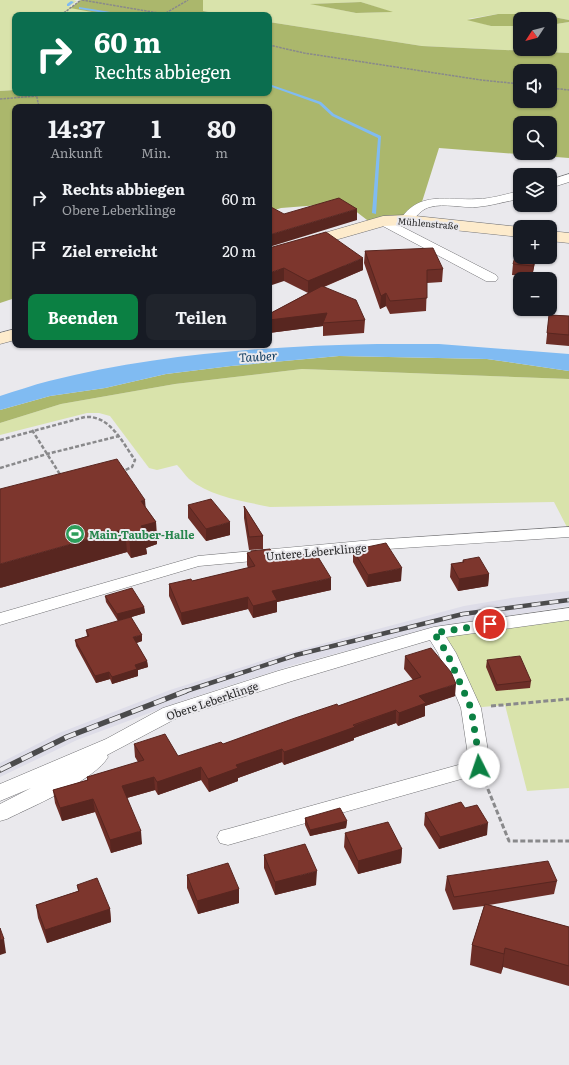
<!DOCTYPE html>
<html lang="de">
<head>
<meta charset="utf-8">
<style>
  body { margin:0; font-family:Literata,serif; background:#20242c; color:#f1f3f6; height:100vh; display:flex; flex-direction:column; font-size:15px; white-space:nowrap }
  * { box-sizing:border-box; margin:0 }
  p { font-size:13px; color:#9ea1a6 }
  .icon { flex:none; width:22px; height:22px; fill:none; stroke:currentColor; stroke-width:2; stroke-linecap:round; stroke-linejoin:round }
  .map { position:relative; flex:1; overflow:hidden }
  .side { position:absolute; left:12px; top:104px; width:260px; height:244px; display:flex; flex-direction:column; background:#171b24; border-radius:8px; box-shadow:0 1px 3px #0004 }
  .side>* { flex:none }
  .top-card { position:absolute; left:12px; top:12px; width:260px; height:84px; border-radius:8px; box-shadow:0 1px 3px #0004; background:#0b6e4f; color:#fff; overflow:hidden }
  .needle { width:26px; rotate:234deg }
  .buttons { position:absolute; left:513px; top:12px; display:grid; gap:8px }
  .buttons a { display:grid; place-items:center; width:44px; height:44px; border-radius:8px; background:#171b24; box-shadow:0 1px 3px #0004; font-size:20px }
  .pin { position:absolute; display:grid; place-items:center; width:34px; height:34px; color:#fff; margin:-17px; border:2px solid #fff; border-radius:50%; box-shadow:0 1px 4px #0007 }
  .me { position:absolute; width:44px; margin:-22px; rotate:356deg; stroke-linejoin:round; filter:drop-shadow(0 0 3px #0008) }
  .turn { display:flex; align-items:center; gap:14px; height:84px; padding:0 16px; font-size:18px }
  .turn .icon { width:52px; height:52px; stroke-width:2.5 }
  .turn b { display:block; font-size:28px; line-height:34px }
  .eta { display:flex; justify-content:space-evenly; align-items:center; height:68px; text-align:center }
  .eta b { font-size:24px; font-weight:700; line-height:28px }
  .button { display:flex; gap:8px; margin-top:auto; padding:8px 16px }
  .button a { flex:1; height:46px; border-radius:8px; background:#0b8043; color:#fff; font-size:16px; font-weight:700; line-height:46px; text-align:center }
  .button a+a { background:#20242c; color:#f1f3f6 }
  ul { padding:0; list-style:none }
  li { display:flex; align-items:center; gap:12px; height:52px; padding:0 16px }
  li div { flex:1 }
  li b { display:block; font-size:15px }
  li em { font-style:normal }
  .map>svg:first-child { display:block }
</style>
</head>
<body>
<div class="map">
<svg width="569" height="1065" viewBox="0 0 569 1065">
  <rect width="100%" height="100%" fill="#eae9ed"/>
  <path fill="#dedde8" d="M569,591V606L432,628L293,665L179,702L77,740L0,777V763L59,733L170,690L277,656L464,606L511,598Z"/>
  <path fill="#d9e3ab" fill-rule="evenodd" d="M0,0H73L77,1L69,7L108,15H15V90L0,91Z
    M203,0H569V20L538,14H498L468,19L491,26H520V49H550V25L569,22V53L422,46L269,22V15H226L203,11ZM361,2L391,12L356,13L312,4Z
    M302,369L569,379V531L554,502L270,507C243,501 211,497 189,479C185,475 181,469 177,465L157,470L149,468L110,416L99,413H87L0,435V423L61,404L175,384Z
    M569,615V788L527,791L505,705L471,708L434,633Z"/>
  <path fill="#abb76c" fill-rule="evenodd" d="M81,0H203V11L226,15H108L70,8Z
    M361,2L393,12L356,13L310,4Z
    M498,14H538L569,20V22L550,25V19H520V26H491L467,20Z
    M269,22L422,46L569,53V158L439,148L421,205L406,220L371,223L345,203L281,208L269,212V107H15V298L0,303V91L15,90V93H269ZM520,71H550V101H520ZM520,123H550V153H520Z
    M339,356L487,359L569,371V379L302,369L175,384L61,404L0,423V410L50,396L105,388L166,374L231,366Z"/>
  <path fill="#80bbf2" d="M377,344H439L569,354V371L487,359L339,356L231,366L166,374L105,388L50,396L0,410V396C16,391 33,385 49,381C156,354 268,346 377,344Z"/>
  <g fill="none" stroke-linecap="round" stroke-linejoin="round">
    <path fill="#80bbf2" fill-rule="evenodd" d="M71,1L74,2L69,6H67V4Z
      M79,7L123,14L125,15H117L80,9H79Z
      M269,84L321,102L334,114L381,136L376,214L372,213L378,138L332,116L319,104L269,86Z"/>
    <defs>
      <path id="street" d="M569,174V182L550,188V180Z
        M520,191V199C506,201 491,206 477,207C461,208 445,203 430,207C417,210 413,226 402,223L400,220C420,190 446,201 477,199C491,199 506,194 520,191Z
        M383,217L496,275L498,278L496,281H486L379,224L377,221L379,218Z
        M569,527V537L372,550L199,566L0,625V613L198,556L372,540Z
        M569,608V620L446,637L456,653L481,708L488,751L489,767L486,772L228,845L220,843L217,837L220,831L228,829L469,762L461,708L438,653L430,640L292,681L177,718L107,755L108,757C95,780 33,806 7,819L0,821V804L31,788L0,801V784L106,739L163,708L278,671L434,627Z"/>
      <path id="secondary" d="M406,215L520,227V237L406,225L384,226L269,259V249L383,216Z
        M550,231L569,233V243L550,241Z
        M15,329V340L0,344V333Z"/>
    </defs>
    <use href="#street" stroke="#717174" stroke-width="1"/>
    <use href="#secondary" stroke="#717174" stroke-width="1"/>
    <path stroke="#89898b" stroke-width="1.5" stroke-dasharray="2.5 1" stroke-linecap="butt" d="M82,0L170,15
      M166,13L188,0
      M61,15L81,0
      M269,45L304,53L481,80L520,84
      M550,88L569,90
      M36,93L39,107
      M0,99L36,96"/>
    <path stroke="#89898b" stroke-width="2.5" stroke-dasharray="4 2" stroke-linecap="butt" d="M32,430L61,476
      M0,440L85,417C110,415 122,442 135,460L132,467L123,471
      M0,468L47,454L119,436"/>
    <path stroke="#89898b" stroke-width="3" stroke-dasharray="5 2.5" stroke-linecap="butt" d="M491,706L569,699
      M485,782L509,841H569"/>
    <use href="#street" fill="#fff" fill-rule="evenodd"/>
    <use href="#secondary" fill="#fdebcc" fill-rule="evenodd"/>
    <defs>
      <path id="rail-far1" d="M183,692L296,655L463,614L569,600"/>
      <path id="rail" d="M0,770L67,737L186,691"/>
    </defs>
    <use href="#rail-far1" stroke="#4b4b4c" stroke-width="4.5"/>
    <use href="#rail" stroke="#4b4b4c" stroke-width="5.5"/>
    <use href="#rail-far1" stroke="#eae9ed" stroke-width="3" stroke-dasharray="9" stroke-linecap="butt"/>
    <use href="#rail" stroke="#eae9ed" stroke-width="4" stroke-dasharray="12" stroke-linecap="butt"/>
  </g>
  <path fill="#6c2e27" d="M269,248L363,270L324,287L365,320L364,333L323,336V326L269,333V314L308,293L284,281Z
    M365,251L443,269L442,282L427,283L426,311L390,314L386,306L380,309L364,263Z
    M520,257H536L532,277L512,275L513,264Z
    M549,315L569,316V346L546,344Z
    M188,505L230,535L206,541L188,518Z
    M244,506L263,536V549L249,550L244,518Z
    M146,508L156,522L157,544L146,548L147,554L131,558L127,552L0,588Z
    M353,550L401,581L367,587L353,562Z
    M247,553L277,560L331,590L277,602V612L253,618L248,609L182,625L169,596V584L192,581L248,568L247,565Z
    M463,560L489,574L488,586L458,591L450,577L451,564L462,563Z
    M105,596L144,607L145,613L118,621L106,602Z
    M86,630L142,641L136,643L147,661L148,667L138,670V676L112,684L110,679L96,683L76,646L75,640L87,636Z
    M405,656L455,696L425,706V716L398,726L396,723L354,738V740L327,750L284,765L282,762L238,778V781L209,792L201,780L158,795L155,790L127,798L142,844L111,853L95,812L62,821L55,803L53,790L87,780V777L138,762L135,757L134,744L178,756L223,744L338,706L413,680L404,669Z
    M487,660L531,681L530,688L496,691L486,667Z
    M465,808L487,835L439,849L424,825L425,813Z
    M305,818L347,821L346,828L310,836L305,825Z
    M345,833L402,849L401,863L358,874L344,847Z
    M264,855L316,885L275,895L264,868Z
    M187,875L239,889V903L198,914L187,888Z
    M447,876L557,881L554,894L489,905L569,927V986L503,967L501,974L470,965L472,945L484,906L453,910L445,890Z
    M77,885L110,909L111,922L47,943L38,918L36,905L78,891Z"/>
  <path fill="#582620" d="M357,209V220L269,247V235Z
    M535,257H536L532,277L533,266Z
    M363,258V270L308,293V281Z
    M284,268V281L269,286V273Z
    M386,293V306L380,309L381,296Z
    M327,313L323,323V326L269,333V320Z
    M167,345H176L167,346Z
    M145,500L147,523L141,501Z
    M156,522L157,544L146,548L147,554L131,558L129,536L141,526Z
    M230,522V535L206,541V529Z
    M125,529L127,552L0,588V564Z
    M402,568L401,581L367,587L368,575Z
    M489,574L488,586L458,591L459,579Z
    M331,578V590L277,602V612L253,618V606L272,591Z
    M248,597V609L182,625L181,613Z
    M144,607L145,613L118,621L117,614Z
    M142,635V641L134,644L133,637Z
    M147,661L148,667L138,670V676L112,684V677L135,665Z
    M109,672L110,679L96,683L95,676Z
    M456,684L455,696L425,706V716L398,726L399,713L419,696Z
    M396,710V723L354,738V740L284,765V752Z
    M282,749V762L238,778V781L209,792L208,779L236,765Z
    M201,767V780L158,795L157,782Z
    M154,777L155,790L123,799L122,786Z
    M93,799L95,812L62,821L60,808Z
    M347,821L346,828L310,836V830Z
    M488,823L487,835L439,849L440,837Z
    M141,831L142,844L111,853L110,840Z
    M402,849L401,863L358,874V861Z
    M317,871L316,885L275,895V882Z
    M239,889V903L198,914L197,901Z
    M110,909L111,922L47,943L45,930Z
    M4,939L6,953L0,955V940Z
    M505,948L503,967L501,974L504,954Z"/>
  <path fill="#7d362d" stroke="#582620" d="M339,198L357,209L269,235V206L284,214Z
    M326,232L363,258L308,281L284,268L269,273V248Z
    M519,241H520V257H535L533,266L513,264Z
    M433,248L443,269L427,270V298L390,301L386,293L381,296L365,251Z
    M322,286L356,300L365,320L323,323L327,313L269,320V314Z
    M549,315L569,316V335L547,333Z
    M117,459L145,500L141,501L156,522L141,526L145,531L129,536L125,529L0,564V489Z
    M211,499L230,522L206,529L188,505Z
    M244,506L263,536L249,537Z
    M386,543L402,568L368,575L353,550Z
    M270,549L277,560L315,552L331,578L272,591L277,600L253,606L248,597L181,613L169,584L191,579L192,581L255,566L247,553L251,552V551Z
    M479,557L489,574L459,579L451,564L464,562L463,560Z
    M132,588L144,607L117,614L105,596Z
    M131,617L142,635L133,637L147,661L135,665L137,669L112,677L109,672L95,676L75,640L89,636L86,630Z
    M431,648L451,672L456,684L419,696L426,703L399,713L396,710L353,725L355,727L327,737L284,752L282,749L236,765L238,768L208,779L201,767L157,782L154,777L122,786L141,831L110,840L93,799L60,808L53,790L88,780L87,777L144,760L134,744L165,734L178,756L221,742L223,744L295,718L337,704L338,706L421,677L405,656Z
    M520,656L531,681L497,685L487,660Z
    M461,802L465,808L477,805L488,823L440,837L425,813Z
    M340,808L347,821L310,830L305,818Z
    M388,822L402,849L358,861L345,833Z
    M305,844L317,871L275,882L264,855Z
    M548,861L557,881L454,897L447,876Z
    M228,863L239,889L197,901L187,875Z
    M97,878L110,909L45,930L36,905L79,891L77,885Z
    M485,904L569,927V966L505,948L504,954L472,945Z
    M0,928L4,939L0,940Z"/>
  <g fill="none" stroke-linecap="round" stroke-linejoin="round">
    <path stroke="#0b8043" stroke-width="7" stroke-dasharray="0 12.6" d="M479,767L478,751L471,708L447,653L434,633L490,624"/>
  </g>
  <defs>
    <symbol id="stadium-disc" viewBox="-11 -11 22 22"><circle r="9.5" fill="#2e9e5b" stroke="#eae9ed"/><path d="M0-5a6.5 5 0 1 0 0 10a6.5 5 0 1 0 0-10ZM-3.5-1.8h7v3.6h-7Z" fill="#fff"/></symbol>
  </defs>
  <g fill-rule="evenodd">
    <use href="#stadium-disc" x="64" y="523" width="22" height="22"/>
  </g>
  <g text-anchor="middle" dominant-baseline="central" stroke-width="4" stroke-linejoin="round" paint-order="stroke">
    <g font-size="9" fill="#29292a" stroke="#eae9ed">
      <text transform="translate(428 223) rotate(5)">Mühlenstraße</text>
    </g>
    <g font-size="11" font-weight="bold" fill="#27864d" stroke="#eae9ed" text-anchor="start">
      <text x="89" y="534">Main-Tauber-Halle</text>
    </g>
    <g font-size="11" fill="#29292a" stroke="#eae9ed">
      <text transform="translate(316 551) rotate(-5)">Untere Leberklinge</text>
      <text transform="translate(212 700) rotate(-19)">Obere Leberklinge</text>
    </g>
    <g font-size="12" font-style="italic" fill="#133e62" stroke="#eae9ed">
      <text transform="translate(258 356) rotate(-4)">Tauber</text>
    </g>
  </g>
</svg>
<div class="buttons">
<a><svg class="needle" viewBox="-14 -14 28 28"><path d="M0-13l5 13h-10z" fill="#e53935"/><path d="M0 13l5-13h-10z" fill="#9ea1a6"/></svg></a>
<a><svg class="icon" aria-label="sound" viewBox="0 0 24 24"><path d="M4 9h4l5-4v14l-5-4H4zM17 9q2 3 0 6"/></svg></a>
<a><svg class="icon" aria-label="search" viewBox="0 0 24 24"><circle cx="10" cy="10" r="6"/><path d="M15 15l6 6"/></svg></a>
<a><svg class="icon" aria-label="layers" viewBox="0 0 24 24"><path d="M12 4l9 5-9 5-9-5zM3 14l9 5 9-5"/></svg></a>
<a>+</a>
<a>−</a>
</div>
<div class="pin" style="left:490px;top:624px;background:#d93025"><svg class="icon" aria-label="arrive" viewBox="0 0 24 24"><path d="M6 21V4h12l-3 4 3 4H6"/></svg></div>
<svg class="me" style="left:479px;top:767px" viewBox="-20 -20 40 40"><circle r="19" fill="#fff"/><path d="M0-13L10 11 0 6-10 11z" fill="#0b8043"/></svg>
<div class="top-card">
<div class="turn"><svg class="icon" aria-label="right" viewBox="0 0 24 24"><path d="M7 20v-9h11M14 6l5 5-5 5"/></svg><div><b>60 m</b>Rechts abbiegen</div></div>
</div>
<section class="side">
<div class="eta">
<div><b>14:37</b><p>Ankunft</p></div>
<div><b>1</b><p>Min.</p></div>
<div><b>80</b><p>m</p></div>
</div>
<ul>
<li><svg class="icon" aria-label="right" viewBox="0 0 24 24"><path d="M7 20v-9h11M14 6l5 5-5 5"/></svg><div><b>Rechts abbiegen</b><p>Obere Leberklinge</p></div><em>60 m</em></li>
<li><svg class="icon" aria-label="arrive" viewBox="0 0 24 24"><path d="M6 21V4h12l-3 4 3 4H6"/></svg><div><b>Ziel erreicht</b></div><em>20 m</em></li>
</ul>
<div class="button"><a>Beenden</a><a>Teilen</a></div>
</section>
</div>
</body>
</html>
